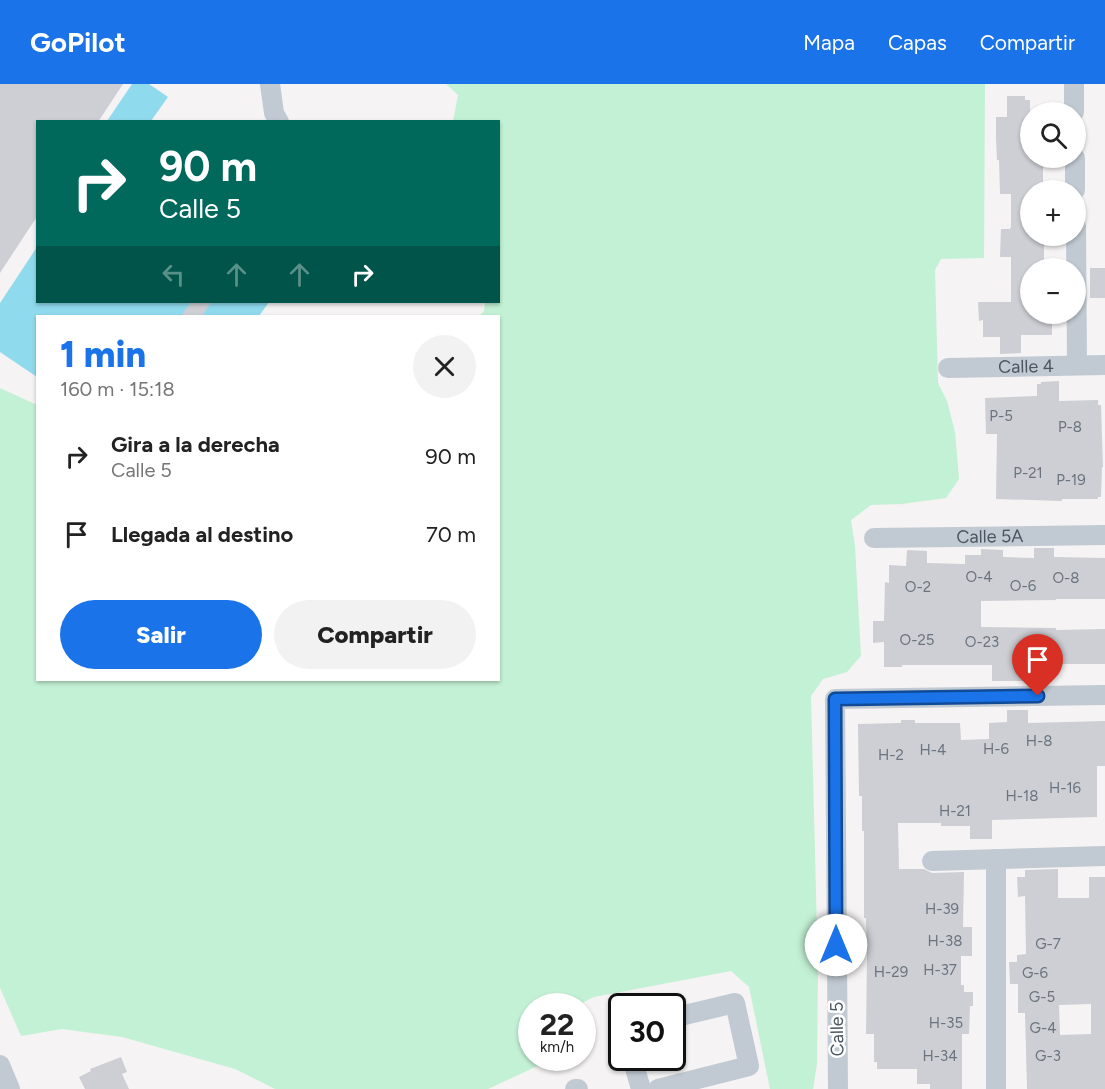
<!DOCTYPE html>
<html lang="es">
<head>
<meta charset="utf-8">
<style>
  body { margin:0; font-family:Figtree,sans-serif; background:#f2f2f2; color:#222; height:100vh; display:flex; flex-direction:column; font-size:22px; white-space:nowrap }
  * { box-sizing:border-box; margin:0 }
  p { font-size:20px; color:#767676 }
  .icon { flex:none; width:33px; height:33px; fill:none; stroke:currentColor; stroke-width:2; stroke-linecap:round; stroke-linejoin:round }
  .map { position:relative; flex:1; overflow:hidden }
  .drawer { position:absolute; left:36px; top:231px; width:464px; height:366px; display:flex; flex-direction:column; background:#fff; border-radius:0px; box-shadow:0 2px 4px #0004 }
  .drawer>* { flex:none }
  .hud { position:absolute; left:36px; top:36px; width:464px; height:183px; border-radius:0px; box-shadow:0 2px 4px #0004; background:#00695c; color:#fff; overflow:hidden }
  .tools { position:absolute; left:1020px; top:18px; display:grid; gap:12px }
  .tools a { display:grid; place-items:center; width:66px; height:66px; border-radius:50%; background:#fff; box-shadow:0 2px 4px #0004; font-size:30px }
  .speed { position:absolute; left:518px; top:909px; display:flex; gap:12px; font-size:30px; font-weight:700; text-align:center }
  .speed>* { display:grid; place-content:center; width:78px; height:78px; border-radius:50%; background:#fff; box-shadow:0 2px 4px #0004; line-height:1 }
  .speed small { font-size:15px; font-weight:400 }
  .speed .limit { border:3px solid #111; border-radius:9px; background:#fff; color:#111 }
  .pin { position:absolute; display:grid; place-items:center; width:51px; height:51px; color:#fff; margin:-62px -26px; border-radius:50% 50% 50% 0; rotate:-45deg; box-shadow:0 0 6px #0007 }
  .pin .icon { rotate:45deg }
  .me { position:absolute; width:66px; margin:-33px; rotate:0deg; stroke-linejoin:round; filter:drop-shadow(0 0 4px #0008) }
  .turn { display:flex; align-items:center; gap:21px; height:126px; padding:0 24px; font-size:27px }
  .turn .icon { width:78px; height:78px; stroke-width:2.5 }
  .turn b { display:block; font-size:42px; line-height:51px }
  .lanes { display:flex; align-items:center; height:57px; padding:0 24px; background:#0003; justify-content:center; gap:30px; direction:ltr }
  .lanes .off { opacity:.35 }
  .round { display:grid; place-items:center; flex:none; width:63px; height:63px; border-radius:32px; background:#f2f2f2 }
  .summary { display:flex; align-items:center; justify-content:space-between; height:102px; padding:0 24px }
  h1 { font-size:36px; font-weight:800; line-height:45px; color:#1a73e8 }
  .action { display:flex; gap:12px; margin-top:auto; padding:12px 24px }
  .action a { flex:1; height:69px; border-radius:36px; background:#1a73e8; color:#fff; font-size:24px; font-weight:800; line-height:69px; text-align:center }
  .action a+a { background:#f2f2f2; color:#222 }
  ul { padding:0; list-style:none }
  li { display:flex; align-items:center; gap:18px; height:78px; padding:0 24px }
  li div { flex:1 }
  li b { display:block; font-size:22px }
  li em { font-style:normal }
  header { display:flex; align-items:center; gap:36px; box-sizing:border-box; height:84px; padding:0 30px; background:#1a73e8; color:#fff }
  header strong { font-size:28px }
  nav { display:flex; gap:33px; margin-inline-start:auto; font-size:21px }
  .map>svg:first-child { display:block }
</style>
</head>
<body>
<header>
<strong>GoPilot</strong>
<nav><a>Mapa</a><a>Capas</a><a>Compartir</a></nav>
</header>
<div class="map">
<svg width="1105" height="1005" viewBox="0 0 1105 1005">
  <rect width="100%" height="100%" fill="#f5f3f3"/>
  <path fill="#c3f1d5" d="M446,0H985L984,174L941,175L935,186L938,299L947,317L955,348L959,395L946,414L902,420L871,421L851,436L855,462L861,572L847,588L823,595L811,612L818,887L817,980L813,1005H770L749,903L731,887L594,913L576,922H531V974H551L548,977L488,1005H275L235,985L122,953L62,945L21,952L0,904V304L37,321L38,596H498V232H479L484,227L485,218H498V38L453,37L458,11Z"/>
  <path fill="#90daee" d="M132,0H149L168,13L151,37H107Z
    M37,163L38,218H269L259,232H38L37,293L0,268V219Z"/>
  <path fill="#cdcfd5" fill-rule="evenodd" d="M0,0H123L98,38H38V131L0,189Z
    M1007,12H1025V16H1030V74H1041V80H1043V106H1030V152H1044V184H1030V230H1052V251H1021V269L1000,270V253H983V236L979,237L978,218H1011V173H1000L1001,145H1010L1011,143V110H1000L999,76H997L996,55V33H1007Z
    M1090,184H1105V214H1090Z
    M191,218H211L202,232H181Z
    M1059,297V317L1098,316V321H1101L1103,383H1102L1101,413H1098V415H1062V417L996,415L997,350H986L985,314L1037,312V300H1041V298Z
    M1034,464H1054V473L1105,474V515H1056V516L981,517V543L1056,544V546L1105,545V580H1048L1047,597H992V581H902V583H884V558L873,559V537H884L885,498L889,499V481L906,482L907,466L927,467V479L965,480V471H981V465L1003,466V473L1034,474Z
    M1007,626H1028V639L1105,637V682H1097V733L992,736V755H970V742H941V739H898L899,785H924L932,789L964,788L963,843H972V872H961V901H964V908H973V922H970L969,950H962V1005H930V1000H917V985H877V978H874V950H866L867,872L866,834H864V747H862V712H859L858,640L901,639V636H915V639H960L961,656L989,655V639L1007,638Z
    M1058,785V814H1089V793H1105V1005H1027L1025,929H1018V900H1010L1009,878H1017V871L1026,870L1025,812L1018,813L1017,793H1025V786ZM1091,920V950L1060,951L1059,921Z
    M121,973L127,988L122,990L129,1005H85L79,993L91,987L90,985Z"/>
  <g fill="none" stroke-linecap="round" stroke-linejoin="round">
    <g stroke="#c1cad2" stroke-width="20">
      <path d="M270,0L274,29L279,38"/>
      <path d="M1074,0V28"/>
      <path d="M1075,74V106"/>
      <path d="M1076,142L1077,281"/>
      <path id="s1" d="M948,284L1105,281"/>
      <path id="s2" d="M874,454L1105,451"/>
      <path d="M996,775V1005"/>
      <path d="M932,777L1105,772"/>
      <path d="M632,974L641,1005"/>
      <path d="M0,981L10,1005"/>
      <path d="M575,1005H578"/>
      <path d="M658,1005L749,982L735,919L672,934"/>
      <path d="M838,1005L835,615L1105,611"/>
    </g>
  </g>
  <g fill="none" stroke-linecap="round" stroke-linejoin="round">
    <defs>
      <path id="route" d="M836,861L835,615L1038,612"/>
    </defs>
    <use href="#route" stroke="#114b97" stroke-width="15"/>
    <use href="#route" stroke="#1a73e8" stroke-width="10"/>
  </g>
  <g text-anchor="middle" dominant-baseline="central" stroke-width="5" stroke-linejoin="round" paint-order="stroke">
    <g font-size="15" fill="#6b747e">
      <text x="1001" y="332">P-5</text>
      <text x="1070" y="343">P-8</text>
      <text x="1028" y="389">P-21</text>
      <text x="1071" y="396">P-19</text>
      <text x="979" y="493">O-4</text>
      <text x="1066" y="494">O-8</text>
      <text x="1023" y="502">O-6</text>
      <text x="918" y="503">O-2</text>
      <text x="917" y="556">O-25</text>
      <text x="982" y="558">O-23</text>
      <text x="1039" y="657">H-8</text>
      <text x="996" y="665">H-6</text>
      <text x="933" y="666">H-4</text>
      <text x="891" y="671">H-2</text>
      <text x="1065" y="704">H-16</text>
      <text x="1022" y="712">H-18</text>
      <text x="955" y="727">H-21</text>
      <text x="942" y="825">H-39</text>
      <text x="945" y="857">H-38</text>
      <text x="1048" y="860">G-7</text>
      <text x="940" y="886">H-37</text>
      <text x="891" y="888">H-29</text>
      <text x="1035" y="889">G-6</text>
      <text x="1042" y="913">G-5</text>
      <text x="946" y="939">H-35</text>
      <text x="1043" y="944">G-4</text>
      <text x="940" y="972">H-34</text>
      <text x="1048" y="972">G-3</text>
    </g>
    <g font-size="18" fill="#4a5661" stroke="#fff">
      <text stroke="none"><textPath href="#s1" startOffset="78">Calle 4</textPath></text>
      <text stroke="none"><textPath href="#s2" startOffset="116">Calle 5A</textPath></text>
      <text transform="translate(837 945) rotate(-91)">Calle 5</text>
    </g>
  </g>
</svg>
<div class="tools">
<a><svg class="icon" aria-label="search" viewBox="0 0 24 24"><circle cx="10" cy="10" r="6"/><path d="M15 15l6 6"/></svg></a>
<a>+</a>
<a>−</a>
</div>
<div class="speed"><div>22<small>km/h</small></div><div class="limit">30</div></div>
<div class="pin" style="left:1038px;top:612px;background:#d93025"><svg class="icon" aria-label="arrive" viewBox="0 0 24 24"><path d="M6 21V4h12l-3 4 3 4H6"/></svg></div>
<svg class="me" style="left:836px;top:861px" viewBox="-20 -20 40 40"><circle r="19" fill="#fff"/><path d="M0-13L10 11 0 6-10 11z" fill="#1a73e8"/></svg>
<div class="hud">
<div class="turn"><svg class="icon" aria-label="right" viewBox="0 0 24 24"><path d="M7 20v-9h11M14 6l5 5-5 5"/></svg><div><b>90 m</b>Calle 5</div></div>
<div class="lanes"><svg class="icon off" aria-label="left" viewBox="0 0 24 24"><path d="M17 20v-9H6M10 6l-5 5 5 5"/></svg><svg class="icon off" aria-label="ahead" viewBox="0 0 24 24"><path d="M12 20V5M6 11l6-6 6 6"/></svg><svg class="icon off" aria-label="ahead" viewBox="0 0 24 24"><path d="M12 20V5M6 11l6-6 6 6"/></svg><svg class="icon" aria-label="right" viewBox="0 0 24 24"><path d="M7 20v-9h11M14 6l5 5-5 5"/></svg></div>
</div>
<section class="drawer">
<div class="summary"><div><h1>1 min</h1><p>160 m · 15:18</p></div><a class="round"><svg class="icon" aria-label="close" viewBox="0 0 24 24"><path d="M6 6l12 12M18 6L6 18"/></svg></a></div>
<ul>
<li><svg class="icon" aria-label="right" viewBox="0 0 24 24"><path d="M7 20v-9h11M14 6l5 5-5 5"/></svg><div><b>Gira a la derecha</b><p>Calle 5</p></div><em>90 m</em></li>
<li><svg class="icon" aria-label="arrive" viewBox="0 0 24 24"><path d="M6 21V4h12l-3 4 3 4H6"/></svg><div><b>Llegada al destino</b></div><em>70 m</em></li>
</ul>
<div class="action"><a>Salir</a><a>Compartir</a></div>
</section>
</div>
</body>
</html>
